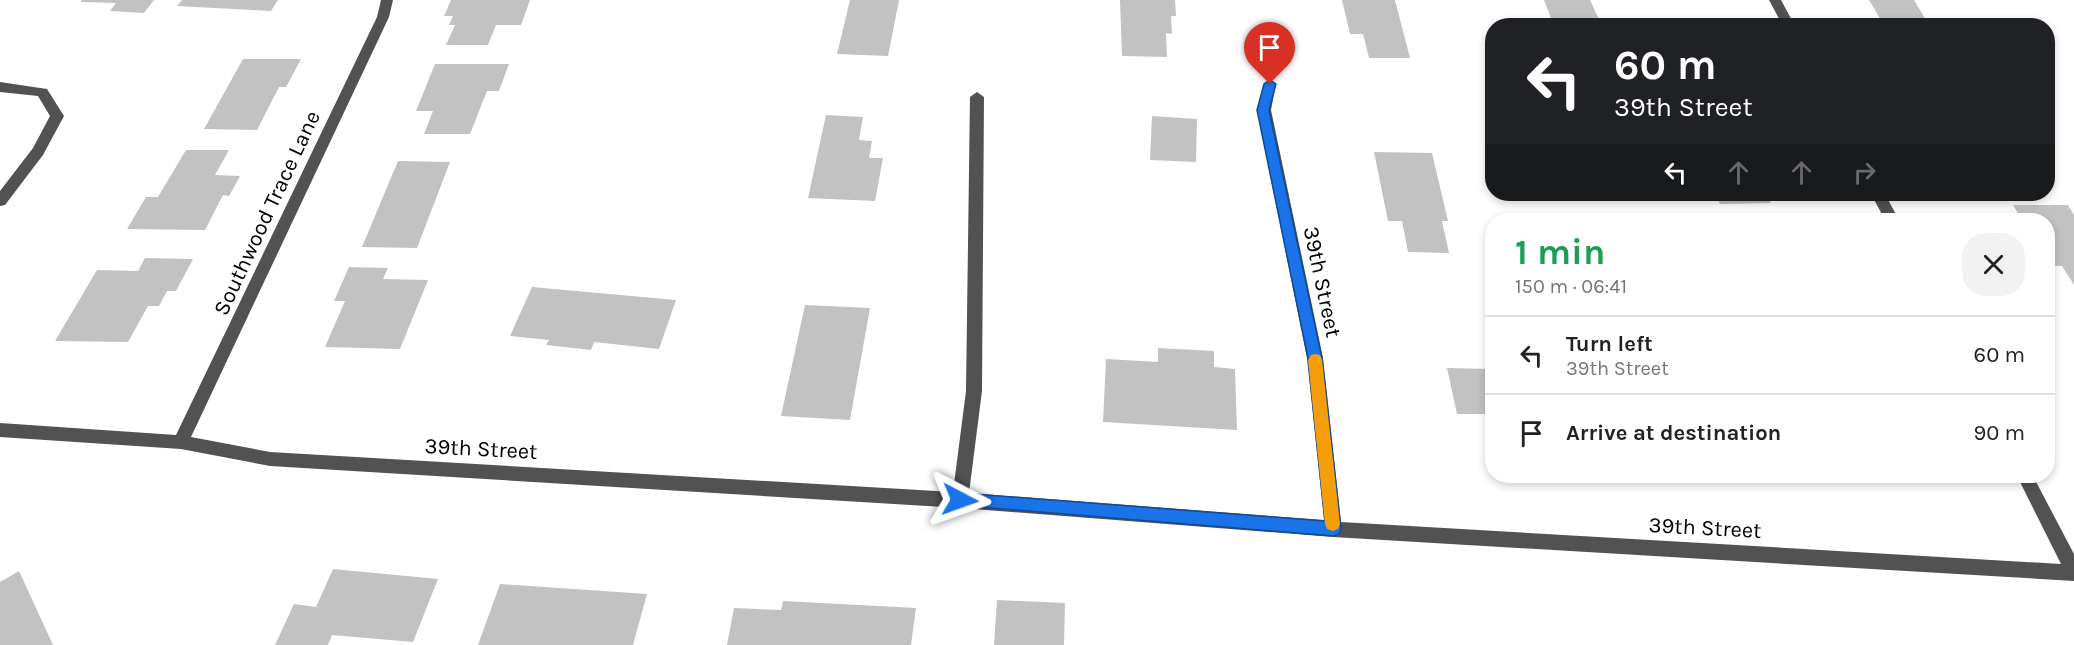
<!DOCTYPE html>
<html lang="en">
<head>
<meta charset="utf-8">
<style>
  body { margin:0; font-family:Karla,sans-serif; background:#f2f2f2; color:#222; height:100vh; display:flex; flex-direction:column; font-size:22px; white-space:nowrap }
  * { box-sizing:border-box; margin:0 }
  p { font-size:20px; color:#767676 }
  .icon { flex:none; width:33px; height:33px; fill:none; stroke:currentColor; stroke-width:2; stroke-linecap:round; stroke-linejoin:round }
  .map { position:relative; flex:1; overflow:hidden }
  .drawer { position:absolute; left:1485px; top:213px; width:570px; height:270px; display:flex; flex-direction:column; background:#fff; border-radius:24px; box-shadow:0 3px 9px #0003 }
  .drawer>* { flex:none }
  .hud { position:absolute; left:1485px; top:18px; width:570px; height:183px; border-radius:24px; box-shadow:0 3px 9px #0003; background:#202124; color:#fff; overflow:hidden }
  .pin { position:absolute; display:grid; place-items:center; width:51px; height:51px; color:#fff; margin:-62px -26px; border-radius:50% 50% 50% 0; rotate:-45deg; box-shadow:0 0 6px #0007 }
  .pin .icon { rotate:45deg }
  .me { position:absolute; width:66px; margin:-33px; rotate:94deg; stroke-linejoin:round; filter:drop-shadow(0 0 4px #0008) }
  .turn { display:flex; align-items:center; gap:21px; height:126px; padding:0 30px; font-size:27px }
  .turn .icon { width:78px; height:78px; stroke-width:2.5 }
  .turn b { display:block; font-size:42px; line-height:51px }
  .lanes { display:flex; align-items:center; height:57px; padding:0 30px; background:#0003; justify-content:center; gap:30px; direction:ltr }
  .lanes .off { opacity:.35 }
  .round { display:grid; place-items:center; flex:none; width:63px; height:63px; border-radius:24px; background:#f2f2f2 }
  .summary { display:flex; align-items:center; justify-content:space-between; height:102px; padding:0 30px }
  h1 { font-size:36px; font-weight:700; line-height:45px; color:#1e9e55 }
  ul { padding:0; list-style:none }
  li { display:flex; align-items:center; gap:18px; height:78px; padding:0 30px; border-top:2px solid #e0e0e0 }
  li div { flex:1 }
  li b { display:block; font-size:22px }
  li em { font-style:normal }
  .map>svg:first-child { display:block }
</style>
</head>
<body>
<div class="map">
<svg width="2074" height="645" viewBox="0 0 2074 645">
  <rect width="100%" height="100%" fill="#fff"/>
  <path fill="#c2c2c2" d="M81,0H154L144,13L110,11L116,3L81,2Z
    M182,0H278L271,11L177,6Z
    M451,0H530L521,25H496L488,45H446L455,25H449L453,16H444Z
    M850,0H899L888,56L837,54Z
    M1120,0H1175L1176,16H1171L1172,34L1166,33L1167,57L1122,56Z
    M1342,0H1395L1410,58H1369L1363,34H1350Z
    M1544,0H1590L1602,26H1554Z
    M1869,0H1914L1926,20H1881Z
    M243,59H301L286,87H279L257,130L204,129Z
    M435,64H509L499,91H487L470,134H424L433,111H416Z
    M826,115L863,117L859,140L872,141L869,158H883L875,201L808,198Z
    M1152,116L1197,119L1196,162L1150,160Z
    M186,150H229L215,175L240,176L229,196L223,195L205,230L127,229L146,197H158Z
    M1374,152L1432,153L1448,221H1442L1449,253L1408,252L1402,221H1388Z
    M398,161L450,162L417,248L362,247Z
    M1715,194H1766L1771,203L1720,204Z
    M2013,205H2068L2074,215V285L2062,266H2050L2048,262V220H2022Z
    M145,258L193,259L176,291H167L159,306H148L128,342L55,341L97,270L138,271Z
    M349,267L388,268L383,279L428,280L400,349L325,347L345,301H334Z
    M532,287L676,300L659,349L594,342L591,350L546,345L549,340L510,336Z
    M805,305L870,308L850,420L781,416Z
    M1158,348L1214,351V367L1235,369L1237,430L1103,422L1106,359L1158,362Z
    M1447,368L1492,369V414H1457Z
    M333,569L438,579L413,642L332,635L328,645H275L294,604L316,607Z
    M19,571L53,645H0V582Z
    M500,584L647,594L633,645H478Z
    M997,600L1065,603L1064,645H994Z
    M783,601L916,608L911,645H727L734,608L781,610Z"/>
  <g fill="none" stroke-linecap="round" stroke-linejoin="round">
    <path fill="#525252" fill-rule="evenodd" d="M381,0H393L389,17L191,437L270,452L953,492L966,391L970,97L977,92L984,97L982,391L969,493L1324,520L1307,358L1257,110L1264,84L1270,79L1276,84L1271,110L1323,358L1341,522L2061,564L2017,476H2033L2074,554V581L1333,537L960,508L270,466L181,449L0,437V423L176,435L377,17Z
      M1769,0H1781L1795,26H1783Z
      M0,82L47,89L64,116L43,155L5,205L0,206V191L33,148L50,116L38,96L0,92Z
      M1871,194H1885L1899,220H1885Z"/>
  </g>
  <path fill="#1a73e8" stroke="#114b97" stroke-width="1.5" d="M1270,80L1276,84L1269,110L1322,358L1341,529L1339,534L1333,536L954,505L952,500L954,495L960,493L1325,521L1308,358L1257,110L1264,84Z"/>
  <path fill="#f59e0b" d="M1315,354L1320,355L1322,360L1340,524L1338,529L1333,531L1327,529L1325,524L1308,360L1311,355Z"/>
  <g text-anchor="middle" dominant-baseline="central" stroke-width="5" stroke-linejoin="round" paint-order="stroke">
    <g font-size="22" fill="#000" stroke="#fff">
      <text transform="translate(267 213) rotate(-65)">Southwood Trace Lane</text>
      <text transform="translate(1322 282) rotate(78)">39th Street</text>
      <text transform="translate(481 449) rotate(3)">39th Street</text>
      <text transform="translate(1705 528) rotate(3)">39th Street</text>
    </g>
  </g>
</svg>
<div class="pin" style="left:1270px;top:84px;background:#d93025"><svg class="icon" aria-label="arrive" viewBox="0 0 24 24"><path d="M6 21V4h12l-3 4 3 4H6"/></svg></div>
<svg class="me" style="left:960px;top:500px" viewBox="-20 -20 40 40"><path d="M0-17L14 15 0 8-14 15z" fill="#1a73e8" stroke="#fff" stroke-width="4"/></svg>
<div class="hud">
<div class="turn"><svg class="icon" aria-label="left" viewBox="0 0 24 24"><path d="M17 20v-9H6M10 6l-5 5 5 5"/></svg><div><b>60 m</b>39th Street</div></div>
<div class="lanes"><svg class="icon" aria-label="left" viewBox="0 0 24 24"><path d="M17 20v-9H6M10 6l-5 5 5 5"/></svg><svg class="icon off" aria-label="ahead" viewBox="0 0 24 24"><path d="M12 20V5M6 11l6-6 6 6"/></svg><svg class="icon off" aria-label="ahead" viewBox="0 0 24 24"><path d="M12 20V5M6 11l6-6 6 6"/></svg><svg class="icon off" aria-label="right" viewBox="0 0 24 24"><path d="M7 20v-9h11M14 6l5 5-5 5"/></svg></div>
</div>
<section class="drawer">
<div class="summary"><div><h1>1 min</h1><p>150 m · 06:41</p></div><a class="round"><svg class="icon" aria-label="close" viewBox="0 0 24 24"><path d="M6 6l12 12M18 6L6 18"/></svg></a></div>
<ul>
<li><svg class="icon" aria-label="left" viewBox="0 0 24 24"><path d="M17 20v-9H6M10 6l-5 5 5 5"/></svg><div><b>Turn left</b><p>39th Street</p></div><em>60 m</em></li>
<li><svg class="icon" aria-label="arrive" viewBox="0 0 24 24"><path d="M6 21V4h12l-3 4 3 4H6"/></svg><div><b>Arrive at destination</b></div><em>90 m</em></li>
</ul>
</section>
</div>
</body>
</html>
